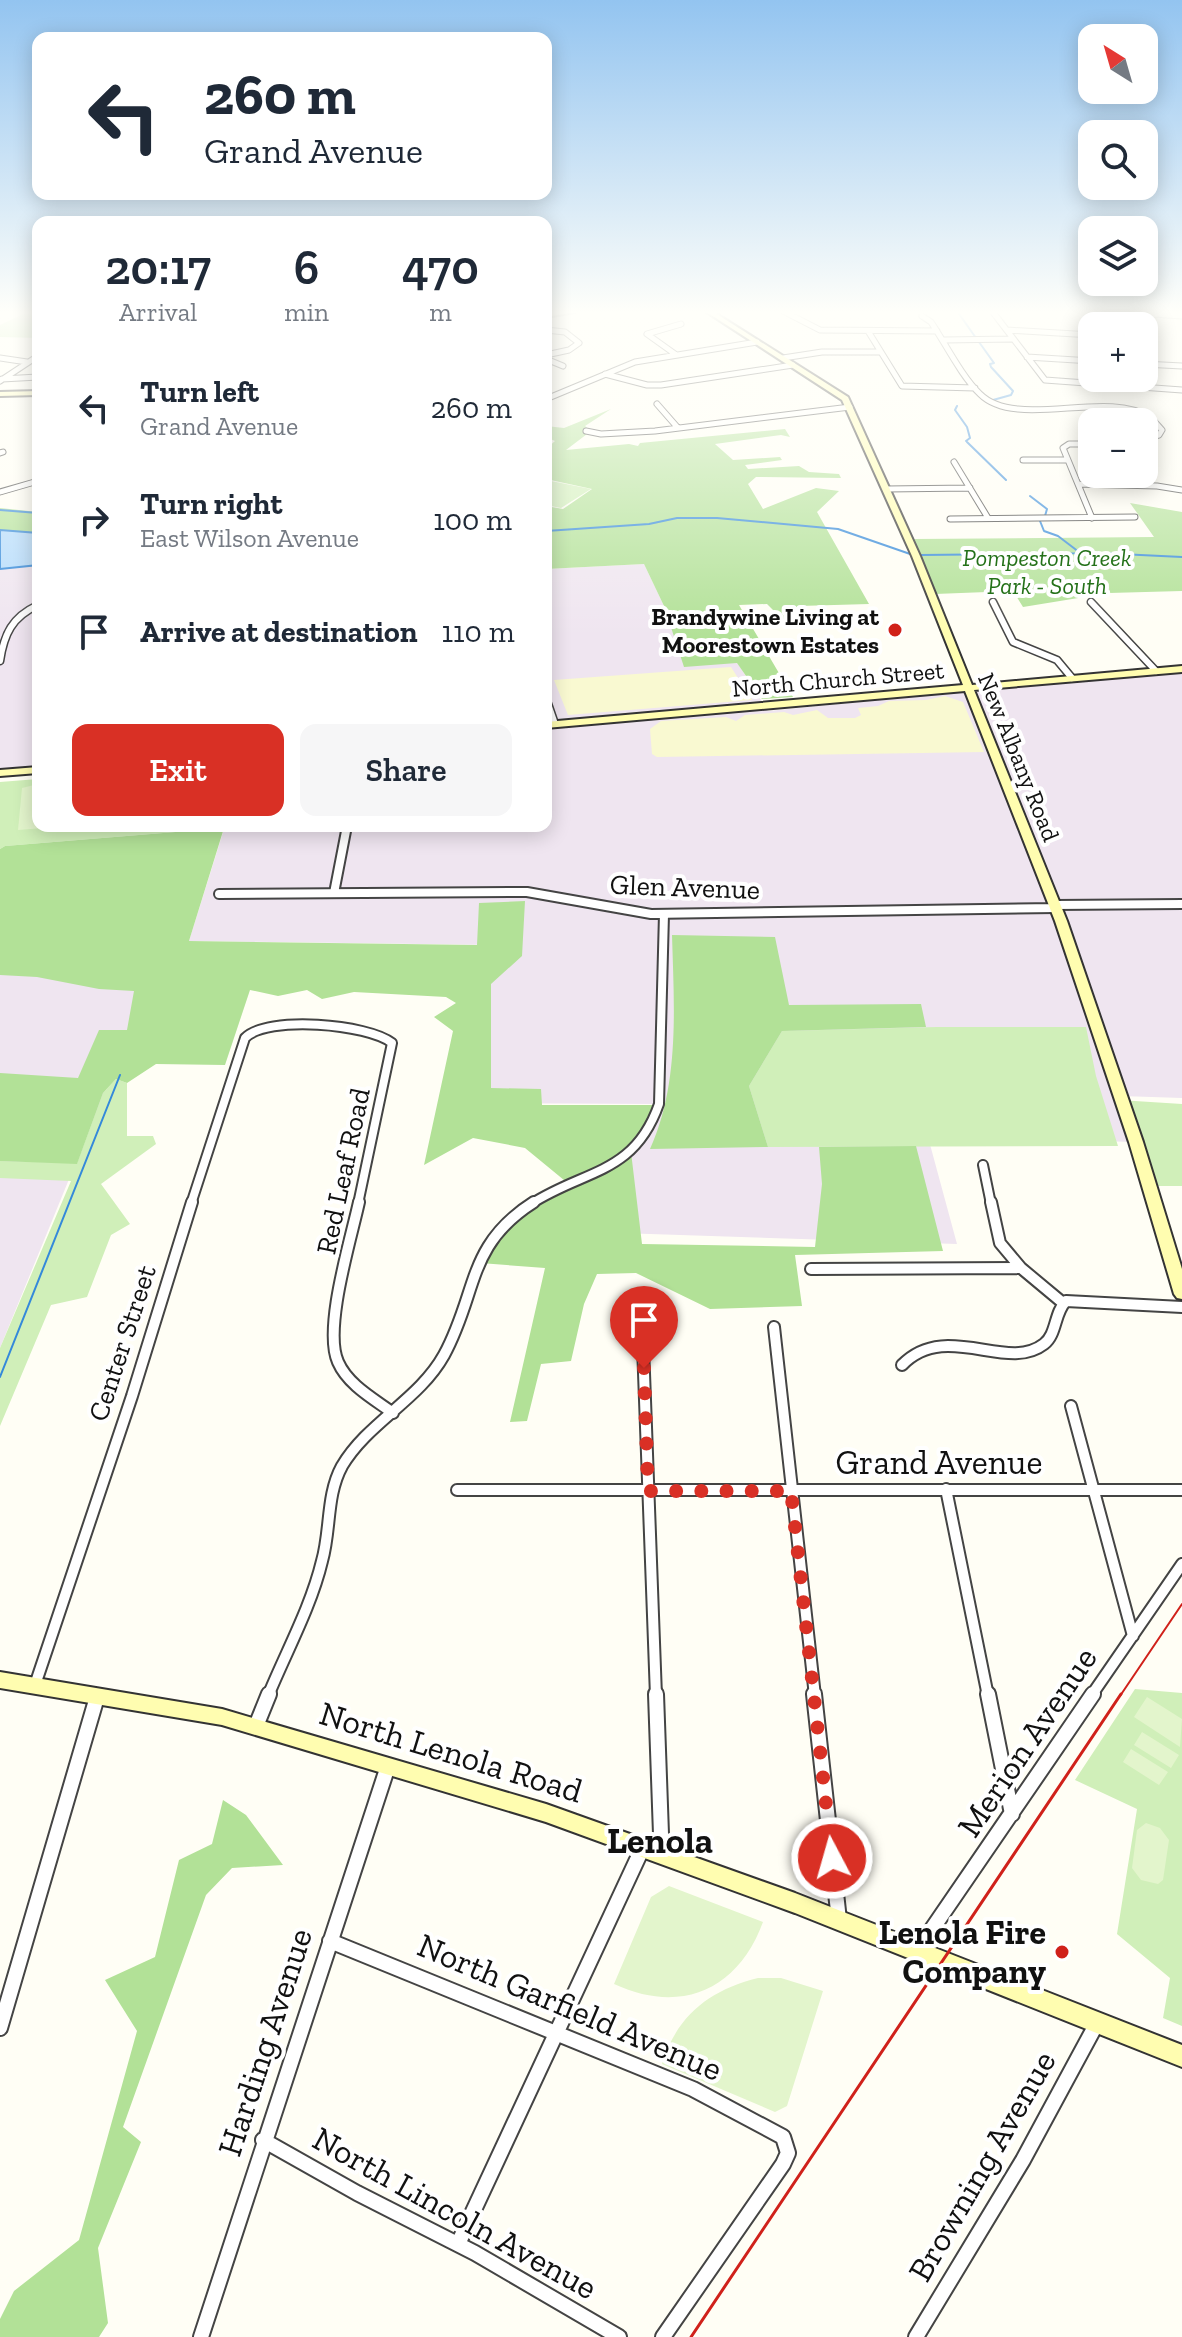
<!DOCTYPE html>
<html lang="en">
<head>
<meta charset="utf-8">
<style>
  body { margin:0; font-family:"Zilla Slab",serif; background:#f6f6f7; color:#1f2937; height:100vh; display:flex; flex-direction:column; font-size:30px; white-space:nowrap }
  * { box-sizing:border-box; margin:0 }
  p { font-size:26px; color:#747a83 }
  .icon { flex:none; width:44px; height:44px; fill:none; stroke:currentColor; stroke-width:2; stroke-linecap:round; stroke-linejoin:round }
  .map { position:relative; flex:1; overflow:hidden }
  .drawer { position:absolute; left:32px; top:216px; width:520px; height:616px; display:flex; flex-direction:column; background:#fff; border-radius:16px; box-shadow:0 4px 20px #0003 }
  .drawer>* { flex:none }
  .top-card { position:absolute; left:32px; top:32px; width:520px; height:168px; border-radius:16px; box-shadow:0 4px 20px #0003; background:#fff; color:#1f2937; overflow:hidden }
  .needle { width:52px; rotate:323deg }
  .tools { position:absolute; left:1078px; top:24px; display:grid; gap:16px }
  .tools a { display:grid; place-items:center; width:80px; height:80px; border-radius:16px; background:#fff; box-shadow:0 4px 20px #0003; font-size:40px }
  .pin { position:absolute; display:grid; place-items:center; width:68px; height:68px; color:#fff; margin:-82px -34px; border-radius:50% 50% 50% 0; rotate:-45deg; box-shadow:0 0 8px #0007 }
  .pin .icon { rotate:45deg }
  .me { position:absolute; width:88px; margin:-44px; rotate:354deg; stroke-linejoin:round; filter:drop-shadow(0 0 6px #0008) }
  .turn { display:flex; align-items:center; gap:28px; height:168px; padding:0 40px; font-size:36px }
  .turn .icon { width:104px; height:104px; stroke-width:2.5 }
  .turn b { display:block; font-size:56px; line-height:68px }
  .eta { display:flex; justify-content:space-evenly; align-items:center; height:136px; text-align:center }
  .eta b { font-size:48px; font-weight:600; line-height:56px }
  .cta { display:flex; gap:16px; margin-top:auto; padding:16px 40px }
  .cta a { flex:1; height:92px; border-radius:16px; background:#d93025; color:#fff; font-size:32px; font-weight:600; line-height:92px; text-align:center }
  .cta a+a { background:#f6f6f7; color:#1f2937 }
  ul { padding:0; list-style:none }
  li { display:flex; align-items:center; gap:24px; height:112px; padding:0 40px }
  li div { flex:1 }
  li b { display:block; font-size:30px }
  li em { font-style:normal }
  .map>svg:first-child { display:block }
</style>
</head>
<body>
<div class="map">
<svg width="1182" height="2337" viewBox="0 0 1182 2337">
  <rect width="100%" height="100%" fill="#fffef5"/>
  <path fill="#efe5f0" d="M0,519L38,524V766L0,769Z
    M644,564L664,606L737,662L768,711L1182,670V1098L1121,1096L1136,1142L928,1137L957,1244L589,1232L658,1104L482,1103L494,945L189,941L225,826H546V569Z
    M0,974L145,980L130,1030L0,1348Z"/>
  <path fill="#f9f9d1" d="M731,667L752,700L568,715L554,680Z
    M945,696L963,702L984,752L657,757L652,754L650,729L661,721L726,717L736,721L745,715L784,712L793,715L817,710L828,718H855L861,715L858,708L878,706L889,701L926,700Z"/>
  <path fill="#d0efb9" d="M546,480L591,489L561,508L546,505Z
    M38,779V826L224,828L5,846L0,849V782Z
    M937,1027H1086L1096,1076L1118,1146L768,1147L749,1086L782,1031Z
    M116,1079L127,1083V1136H153L156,1144L101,1184L130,1224L111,1235L87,1297L51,1305L0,1426V1348L71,1181L0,1178V1161L77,1163L103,1093Z
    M1119,1100L1182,1104V1186H1148Z
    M1135,1689L1182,1693V2026L1163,2018L1170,1978L1117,1934L1137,1809L1075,1780Z"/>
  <path fill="#b2e197" d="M14,311H38V338L0,337V325L23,314Z
    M611,409L585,426L591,431L566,450L629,444L638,446L640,443L785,429L790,437L781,435L715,444L733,460L780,457L782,460L745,465L748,469L799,466L809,472L839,474L841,478L756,477L748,484L763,509L816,488L839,491L817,512L869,604L799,606L787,611L785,622L767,604L739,605L793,697L762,699L737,663L684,667L664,606L644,564L546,569V506L563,509L592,489L546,479V449L555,441L546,437V426L564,428Z
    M1130,503L1182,512V591L1109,593L1023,607L1013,591L935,594L914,539L1154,537Z
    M0,508L38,512V533L0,530Z
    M224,828L189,941L477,945L479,903L525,901L522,956L491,984V1088L541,1089L542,1105H657L631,1152L642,1244L815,1247L822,1184L819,1147L916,1146L943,1251L795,1255L802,1306L710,1309L636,1273L597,1274L584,1304L571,1361L541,1364L527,1421L510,1422L545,1268L480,1263L521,1208L570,1185L525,1148L473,1138L424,1165L453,1031L434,1017L456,1003L446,997L354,992L322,999L307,990L278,996L250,990L225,1065L156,1064L127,1083L116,1079L103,1093L77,1164L0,1161V1073L78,1078L99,1030H127L134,991L99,989L37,977L0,975V849L5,846Z
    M672,935L775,937L789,1005L921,1004L926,1027L782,1031L749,1086L768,1147L650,1149C680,1083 674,1006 672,935Z
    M223,1800L246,1815L283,1865L232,1868L206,1895L123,2127L141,2142L98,2248L108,2323L99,2337H0V2319L14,2291L79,2240L137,2031L105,1980L155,1957L179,1860L212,1844Z"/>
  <path fill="#e3f5cc" d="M38,784V826H69L18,830L22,788Z
    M1147,1697L1182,1719L1180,1747L1134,1717Z
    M1142,1732L1179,1755L1171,1768L1134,1745Z
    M1131,1749L1168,1772L1159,1785L1123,1762Z
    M1146,1823L1160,1828L1169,1840L1163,1880L1158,1884L1141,1880L1132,1868L1137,1830Z
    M669,1886L763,1922C738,1990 681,2015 614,1984L651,1897Z
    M758,1978H781L823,1991L787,2106L775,2112L662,2064C677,2015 710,1990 758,1978Z"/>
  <path fill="#b4dbfc" stroke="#3489da" stroke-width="2" d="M0,530L38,533V565L0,569Z"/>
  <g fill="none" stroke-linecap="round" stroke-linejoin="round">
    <path stroke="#3489da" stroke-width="2" d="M957,311L976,338
      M979,342L994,363L990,364L991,367L1013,391L1011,395L993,400
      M957,406L955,410L967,427L970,438L966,441
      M967,442L1006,480
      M1030,496L1047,509L1045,516
      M0,510L38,513
      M1040,521L1044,531L1058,536L1079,552
      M546,531L649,524L677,518H717L838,529L913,555
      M920,555L1099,553L1182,557
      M0,1377L120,1075"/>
    <defs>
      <path id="street-far4" d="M783,311L820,330L937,331
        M992,311L1045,380L1182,390
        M1108,311L1182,316
        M922,316L931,322C945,343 962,377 980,394C1016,430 1107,389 1149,417C1154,420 1158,426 1162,430L1159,435L1144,439
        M546,330L565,332L579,343L569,350L546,355
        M1007,330L1092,335
        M868,331L902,386L975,388
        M944,340L1012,339
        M675,354L647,334L681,324
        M1027,357L1092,361
        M0,358L27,362
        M783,358L822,352H880
        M546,359L563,366
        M1144,364L1182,366
        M605,374L647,385H661L793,365
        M2,379L38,377
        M0,381L38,356
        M546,399L635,362L757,342
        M657,404L678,428
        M586,431L601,434L655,431L850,407
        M1092,444H1069L1063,448L1092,518
        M0,453L3,452
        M1023,460H1067
        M954,462L988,518
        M1078,484L1157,486L1182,490
        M886,489L970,488
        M0,492L38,481
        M950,519L1135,517"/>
      <path id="street-far3" d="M993,602L1013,642L1057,660L1072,678
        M1091,602L1156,671
        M0,661C4,634 12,617 38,605
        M546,698L555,724"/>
      <path id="street-far2" d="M334,893L347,826
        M219,894L527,892L651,914L1056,908
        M1055,905L1182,904
        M983,1165L991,1204
        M191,1204L245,1038C267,1015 368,1024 392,1043L358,1204
        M531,1204C585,1169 634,1175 659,1104L664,914"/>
      <path id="street-far1" d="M359,1202C351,1239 323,1329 338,1362C348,1385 374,1399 393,1413
        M991,1202L1000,1243L1021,1268
        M811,1269L1021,1268L1063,1303
        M774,1327L815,1696
        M633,1331L643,1346L656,1696
        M902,1365C946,1320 1007,1373 1044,1344C1057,1334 1054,1313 1066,1301L1182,1307
        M1071,1406L1133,1636
        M946,1489L988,1696
        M457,1490H1182
        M35,1685L132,1396L192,1202
        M268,1696C286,1652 311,1607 322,1561C331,1530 326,1495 342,1466C368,1422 419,1400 444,1355C478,1293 466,1245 534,1202
        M1091,1696L1182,1564"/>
      <path id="street" d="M656,1694L661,1834L658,1852
        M814,1694L839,1920
        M988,1694L1012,1814
        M256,1726L269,1694
        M330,1941L693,2089L783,2137L788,2153L783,2164L663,2337
        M917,1951L1093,1694
        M0,2028L97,1697
        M263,2140L357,2193L475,2253L619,2337
        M458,2244L643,1847
        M201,2337L388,1766
        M916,2337L1023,2160L1097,2023"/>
      <path id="secondary" d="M563,311H580L546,317V313Z
        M705,311H712L848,397L920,556L972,685L1182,666V672L974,690L1067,921L1143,1142L1182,1269V1299L1177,1298L1174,1294L1129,1142L1055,921L965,691L546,728V722L963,685L912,556L842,400Z
        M38,391V395L0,396V392Z
        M38,767V773L0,776V770Z
        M0,1672L222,1709L546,1804L795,1893L1182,2045V2067L795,1913L546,1822L222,1725L0,1688Z"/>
    </defs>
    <use href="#street-far4" stroke="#444" stroke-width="7"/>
    <use href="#street-far3" stroke="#444" stroke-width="9"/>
    <use href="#street-far2" stroke="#444" stroke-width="12"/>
    <use href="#street-far1" stroke="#444" stroke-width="14"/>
    <use href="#street" stroke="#444" stroke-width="18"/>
    <use href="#secondary" stroke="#333" stroke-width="4"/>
    <use href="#street-far4" stroke="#fff" stroke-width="5"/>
    <use href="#street-far3" stroke="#fff" stroke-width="6"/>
    <use href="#street-far2" stroke="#fff" stroke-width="8"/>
    <use href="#street-far1" stroke="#fff" stroke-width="10"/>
    <use href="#street" stroke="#fff" stroke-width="14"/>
    <use href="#secondary" fill="#fffdb0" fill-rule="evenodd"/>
    <path stroke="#d0211a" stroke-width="2" d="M1120,1696L1182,1604"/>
    <path stroke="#d0211a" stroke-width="3" d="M691,2337L1121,1694"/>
  </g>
  <linearGradient id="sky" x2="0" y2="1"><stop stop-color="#93c4f0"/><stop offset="0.49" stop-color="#fffffa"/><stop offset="1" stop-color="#fffffa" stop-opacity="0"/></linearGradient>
  <rect width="1182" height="638" fill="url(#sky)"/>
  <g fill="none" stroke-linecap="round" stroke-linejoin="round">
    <path stroke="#d93025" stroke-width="14" stroke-dasharray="0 25.2" d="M644,1368L648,1491H791L832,1858"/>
  </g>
  <g fill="#d0211a" stroke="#fff" stroke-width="3">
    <circle cx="895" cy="630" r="8"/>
    <circle cx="1062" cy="1952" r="8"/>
  </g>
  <g text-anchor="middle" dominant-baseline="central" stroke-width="8" stroke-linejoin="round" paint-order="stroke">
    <g font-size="24" font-style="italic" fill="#247119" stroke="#fff">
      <text x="1047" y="557">Pompeston Creek<tspan x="1047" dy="28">Park - South</tspan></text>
    </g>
    <g font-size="24" font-weight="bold" fill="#111" stroke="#fff" text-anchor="end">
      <text x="879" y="616">Brandywine Living at<tspan x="879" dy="28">Moorestown Estates</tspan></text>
    </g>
    <g font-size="24" fill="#111" stroke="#fff">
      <text transform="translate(838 679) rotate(-5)">North Church Street</text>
      <text transform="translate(1019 757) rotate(68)">New Albany Road</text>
    </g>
    <g font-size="28" fill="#111" stroke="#fff">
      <text transform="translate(685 887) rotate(2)">Glen Avenue</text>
      <text transform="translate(343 1171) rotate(-78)">Red Leaf Road</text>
      <text transform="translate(122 1343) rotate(-72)">Center Street</text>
    </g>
    <g font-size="34" fill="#111" stroke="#fff">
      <text x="939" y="1462">Grand Avenue</text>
      <text transform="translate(1027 1742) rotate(-56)">Merion Avenue</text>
      <text transform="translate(451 1752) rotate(17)">North Lenola Road</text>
      <text transform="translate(570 2007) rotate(23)">North Garfield Avenue</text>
      <text transform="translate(265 2042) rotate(-72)">Harding Avenue</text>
      <text transform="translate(982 2166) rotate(-60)">Browning Avenue</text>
      <text transform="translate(455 2213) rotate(29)">North Lincoln Avenue</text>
    </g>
    <g font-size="34" font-weight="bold" fill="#111" stroke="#fff" text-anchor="end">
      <text x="1046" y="1932">Lenola Fire<tspan x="1046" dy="39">Company</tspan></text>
    </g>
    <g font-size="36" font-weight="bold" fill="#111" stroke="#fff">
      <text x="660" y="1840">Lenola</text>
    </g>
  </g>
</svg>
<div class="tools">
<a><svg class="needle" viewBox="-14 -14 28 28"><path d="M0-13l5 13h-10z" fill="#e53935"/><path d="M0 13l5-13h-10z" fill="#747a83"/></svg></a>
<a><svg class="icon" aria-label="search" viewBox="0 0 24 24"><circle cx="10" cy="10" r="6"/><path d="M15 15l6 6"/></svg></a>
<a><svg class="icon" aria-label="layers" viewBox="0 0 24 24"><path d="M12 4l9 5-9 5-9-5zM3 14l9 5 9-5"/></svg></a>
<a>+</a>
<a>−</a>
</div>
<div class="pin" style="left:644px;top:1368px;background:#d93025"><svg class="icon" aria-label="arrive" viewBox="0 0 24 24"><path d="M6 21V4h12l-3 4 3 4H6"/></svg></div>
<svg class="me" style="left:832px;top:1858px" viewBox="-20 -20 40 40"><circle r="17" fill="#d93025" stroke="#fff" stroke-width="3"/><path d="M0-11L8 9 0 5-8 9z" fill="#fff"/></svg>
<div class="top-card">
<div class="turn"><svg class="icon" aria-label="left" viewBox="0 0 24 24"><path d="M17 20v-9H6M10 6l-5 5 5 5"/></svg><div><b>260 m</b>Grand Avenue</div></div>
</div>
<section class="drawer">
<div class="eta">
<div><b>20:17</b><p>Arrival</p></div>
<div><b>6</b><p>min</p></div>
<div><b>470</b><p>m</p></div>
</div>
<ul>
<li><svg class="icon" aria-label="left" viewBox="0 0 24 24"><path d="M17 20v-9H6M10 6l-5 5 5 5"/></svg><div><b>Turn left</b><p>Grand Avenue</p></div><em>260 m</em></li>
<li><svg class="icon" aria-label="right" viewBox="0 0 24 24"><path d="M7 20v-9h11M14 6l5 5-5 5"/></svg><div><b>Turn right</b><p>East Wilson Avenue</p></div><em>100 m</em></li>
<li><svg class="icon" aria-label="arrive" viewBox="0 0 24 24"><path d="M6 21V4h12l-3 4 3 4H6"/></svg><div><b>Arrive at destination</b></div><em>110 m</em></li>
</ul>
<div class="cta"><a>Exit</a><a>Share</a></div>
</section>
</div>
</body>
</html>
